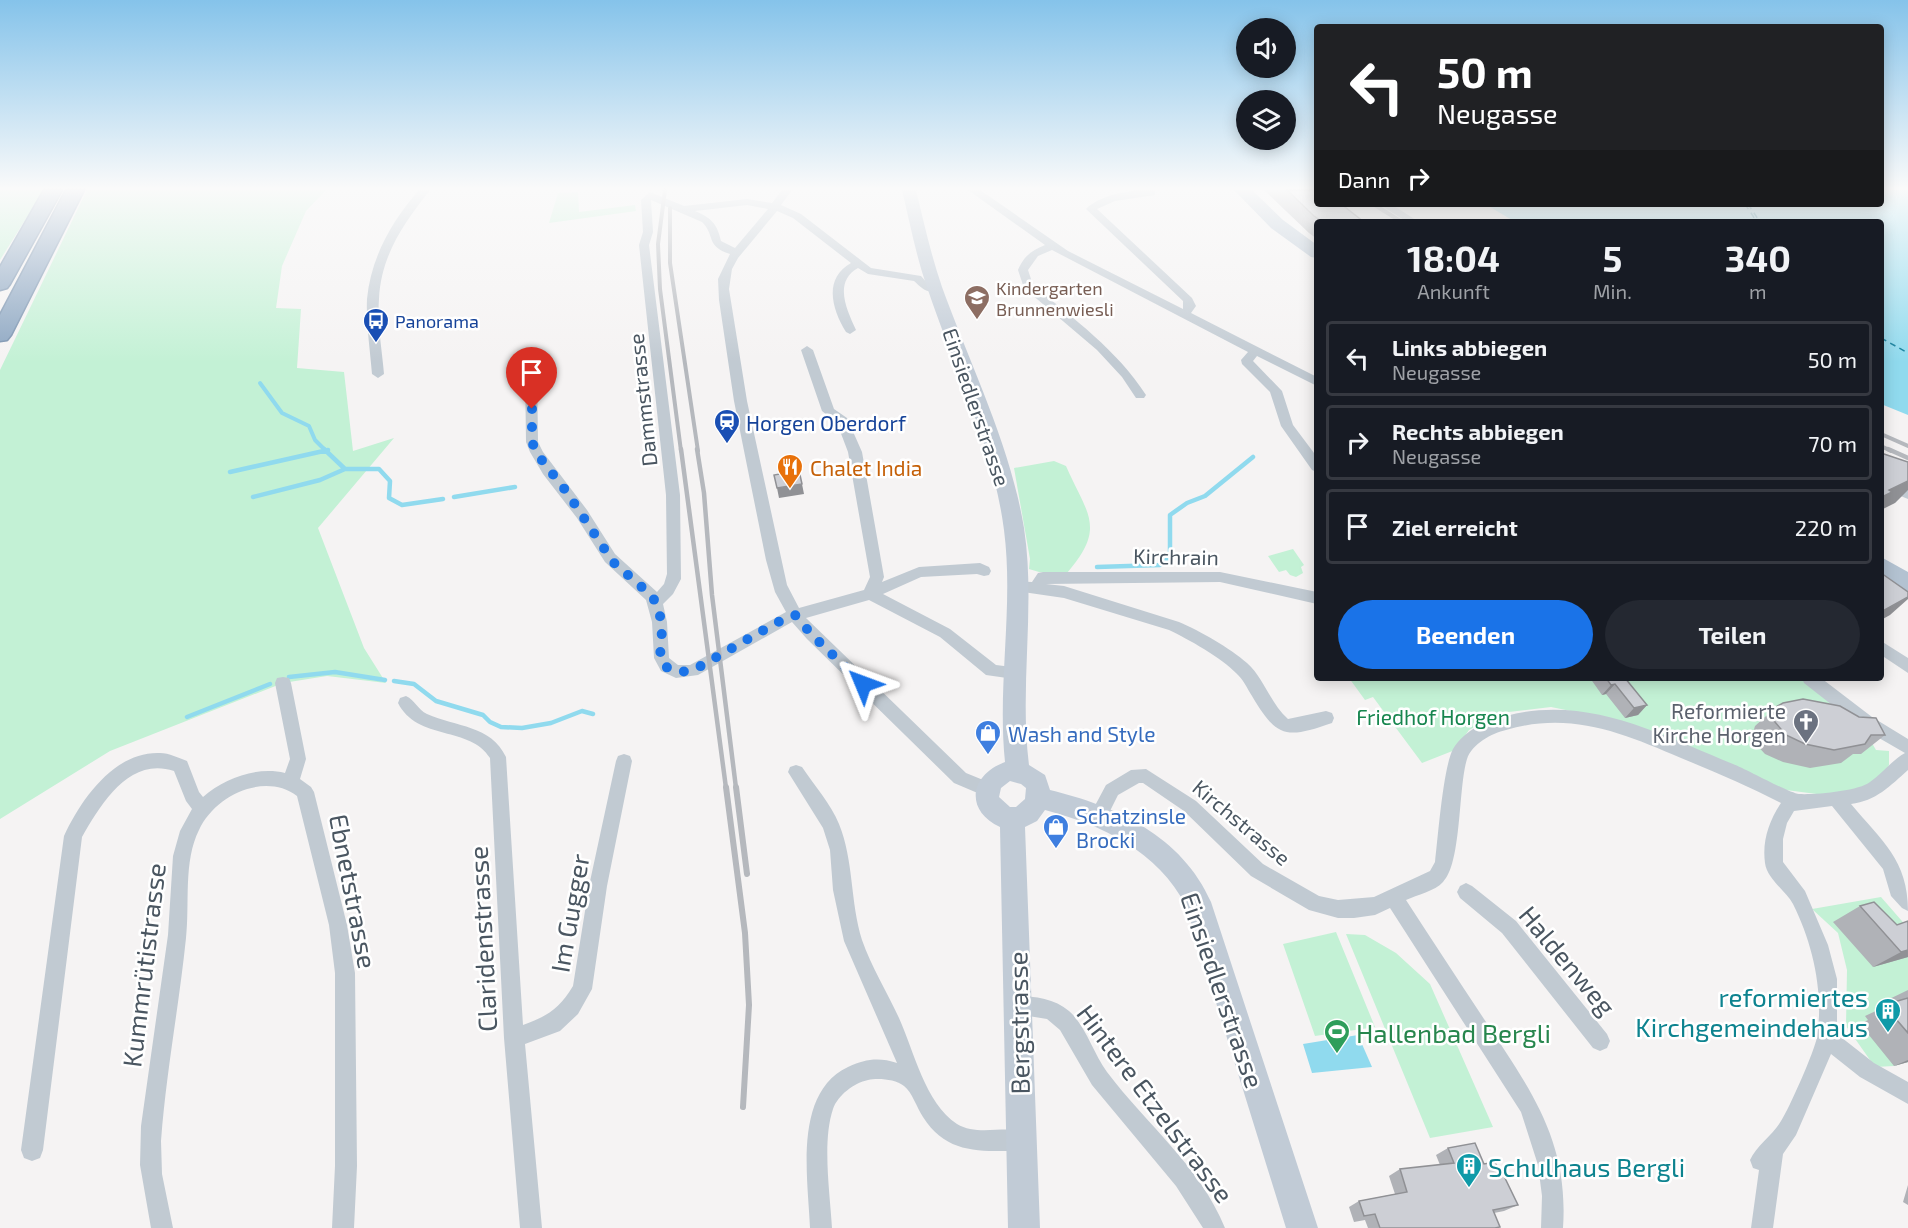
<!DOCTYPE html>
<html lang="de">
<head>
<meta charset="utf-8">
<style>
  body { margin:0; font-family:"Exo 2",sans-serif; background:#242831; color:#f1f3f6; height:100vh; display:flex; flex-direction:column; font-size:22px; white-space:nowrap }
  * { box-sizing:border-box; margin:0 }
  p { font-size:20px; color:#9ea1a6 }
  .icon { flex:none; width:33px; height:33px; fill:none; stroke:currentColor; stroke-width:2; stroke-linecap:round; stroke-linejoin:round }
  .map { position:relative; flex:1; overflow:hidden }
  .drawer { position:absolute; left:1314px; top:219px; width:570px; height:462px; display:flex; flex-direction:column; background:#171b24; border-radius:6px; box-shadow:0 3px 15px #0003 }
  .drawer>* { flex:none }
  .hud { position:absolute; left:1314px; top:24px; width:570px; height:183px; border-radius:6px; box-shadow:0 3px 15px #0003; background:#202124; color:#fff; overflow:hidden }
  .tools { position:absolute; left:1236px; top:18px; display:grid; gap:12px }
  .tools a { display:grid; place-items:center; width:60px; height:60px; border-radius:50%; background:#171b24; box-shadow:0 3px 15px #0003; font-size:30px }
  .pin { position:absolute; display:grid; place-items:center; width:51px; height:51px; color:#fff; margin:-62px -26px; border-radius:50% 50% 50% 0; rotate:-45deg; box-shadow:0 0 6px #0007 }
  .pin .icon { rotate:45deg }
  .me { position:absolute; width:66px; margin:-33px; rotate:314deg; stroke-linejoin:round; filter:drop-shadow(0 0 4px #0008) }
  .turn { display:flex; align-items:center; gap:21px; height:126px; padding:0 24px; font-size:27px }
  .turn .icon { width:78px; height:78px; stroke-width:2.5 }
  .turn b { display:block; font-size:42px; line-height:51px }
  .then { display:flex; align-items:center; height:57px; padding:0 24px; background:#0003; gap:12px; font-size:22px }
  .eta { display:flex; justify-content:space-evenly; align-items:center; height:102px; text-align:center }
  .eta b { font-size:36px; font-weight:700; line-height:42px }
  .button { display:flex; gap:12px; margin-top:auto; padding:12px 24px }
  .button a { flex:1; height:69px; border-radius:36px; background:#1a73e8; color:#fff; font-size:24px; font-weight:700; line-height:69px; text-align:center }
  .button a+a { background:#242831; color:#f1f3f6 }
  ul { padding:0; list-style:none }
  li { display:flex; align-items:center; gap:18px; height:75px; margin:0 12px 9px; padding:0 12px; border:3px solid #363941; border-radius:6px }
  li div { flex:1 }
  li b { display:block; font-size:22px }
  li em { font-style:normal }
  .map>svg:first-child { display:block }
</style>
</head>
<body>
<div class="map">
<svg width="1908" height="1228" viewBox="0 0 1908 1228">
  <rect width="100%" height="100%" fill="#f5f3f3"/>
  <path fill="#c3f1d5" d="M0,190H44L0,260Z
    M87,190H326L306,211L282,266L276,308L301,309L297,368L344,372L353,451L394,438L318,528L364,648L386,683L327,676L283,683L110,751L0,819V370Z
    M578,192L579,212L635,205L636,211L549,223L558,193Z
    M1054,461L1066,466C1087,514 1107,527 1067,573L1039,572L1029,569L1030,559L1014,468Z
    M1293,549L1304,565L1301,567L1303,573L1296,577L1290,575L1286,570L1279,572L1268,556Z
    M1349,678H1804L1869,738L1876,750L1889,751V765L1879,782L1832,796L1786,790L1615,720L1551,707L1500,713L1469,730L1455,750L1422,763L1373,697L1365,700Z
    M1881,897L1908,928V1062L1894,1066L1875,1067L1846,1026L1847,970L1838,933L1812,909Z
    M1336,932L1375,1027L1315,1036L1283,944Z
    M1346,934L1365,935L1396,953L1430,984L1493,1127L1430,1138Z"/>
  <path fill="#90daee" d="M1881,190H1908V415L1881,404V222H1505L1512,220L1485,204H1881Z
    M1358,1035L1372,1067L1312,1073L1303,1044Z"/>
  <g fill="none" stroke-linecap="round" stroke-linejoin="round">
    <path stroke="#90daee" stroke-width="4" d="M260,383L282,413L309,426L315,440L326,451
      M326,451L328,450"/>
    <path stroke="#90daee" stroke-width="4.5" d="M324,449L345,469H379L390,481L389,498L402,505L443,499
      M230,472L328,450
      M253,497L320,480L345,469
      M454,497L515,487
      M1097,567L1160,565L1170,557V515L1187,503L1205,496L1253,457
      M289,677L335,672L385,680
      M394,681L414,684L436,701L483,715L490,722L501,727L522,728L551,723L582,711L593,714
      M187,717L270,684"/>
    <path stroke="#0c7c9b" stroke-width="1.5" stroke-dasharray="6 4.5" stroke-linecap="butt" d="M1745,204L1757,222
      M1748,204L1760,222
      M1881,338L1908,353"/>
    <defs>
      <path id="highway" d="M44,190H62L10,284L7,288L0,290V267Z
        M66,190H84L11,335L7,340L0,341V315Z"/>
    </defs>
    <use href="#highway" stroke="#7690ad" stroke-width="3"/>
    <path fill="#c1cad2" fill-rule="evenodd" d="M419,190H430C404,223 381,255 379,299C377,324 382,349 384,374L378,378L372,374C370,349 366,324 367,299C371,257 392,221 419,190Z
      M782,190H792L781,205L801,214L871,268L921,276L928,284L939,285L941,287C929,297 922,288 914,281L868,274L858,268C833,282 847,310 856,330L850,334L846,332C832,309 823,279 851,263L793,218L777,211L738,258L732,269L729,289L747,401L787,585L799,608L864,590L870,577L848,452L837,423L822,411L801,350L807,346L813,350L834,409L847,418L862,452L884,577L882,582L919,567L980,563L989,567L991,571L989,575L984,576L977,574L921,577L883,594L950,629L996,665L1020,668L1022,673L1020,678L1014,679L986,675L940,637L869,600L806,618L966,773L993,784L996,789L993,794L987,797L954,783L807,639L792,622L698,675L676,678L661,671L654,658L652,622L646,600L605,562L577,518L543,474L530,452L526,442L525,367L531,363L537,367L538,442L543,452L587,510L615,554L657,592L664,584L667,574L666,495L639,245L643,232L641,200L650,192L684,206L747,199L772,203ZM651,200L702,222C716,236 705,246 730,254L718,279L719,300L734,401L766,560L775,592L786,612L690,665H678L669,658L667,622L663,604L673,594L681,579L680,495L649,245L653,232ZM747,205L768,209L735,248L721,241C717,223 711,218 695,211Z
      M968,190H980L1068,251L1183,309V301L1086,209C1101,194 1134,189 1155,191V195L1115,201L1097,209L1192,298L1196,306L1191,313L1317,377V386L1257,356L1253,361L1282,391L1293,425L1317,457V472L1312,470L1281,426L1270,392L1242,364L1241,360L1248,352L1052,250L1038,256L1028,270L1033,285C1074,319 1117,350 1146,395L1144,398H1136L1122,377L1097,350L1024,288L1018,270C1024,256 1031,251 1045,245Z
      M1379,204H1391L1419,222H1407Z
      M1881,478L1908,489V499L1881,488Z
      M1043,572H1220L1317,592V604L1220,582L1046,584L1064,586L1179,622C1200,631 1230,648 1247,663C1264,678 1270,703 1288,719L1326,711L1332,713L1334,718L1332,723C1286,739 1277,738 1252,696C1247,688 1243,679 1236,673C1222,658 1188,639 1169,630L1064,598L1016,591L1011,589L1009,585L1011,581L1032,582L1038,573Z
      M1881,641L1908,658V673L1881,655Z
      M283,677L289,678L291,683L306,759L300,779L311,787L314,792L347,925L355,973L357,1166L354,1228H332L335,1166V973L329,925L297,796C265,772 215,795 199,830C183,862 190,903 186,938C179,1006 166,1073 161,1141L162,1174L173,1228H151L140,1165L141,1126L168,935L173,856L180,831L192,809L186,801L174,771C129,756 101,804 82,837L43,1150L40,1158L32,1161L24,1158L21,1150L64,836C81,799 115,751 160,753C169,753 179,758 187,761L199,792L203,797C224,778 258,766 285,773L290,759L275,683L277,678Z
      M1802,678H1821L1872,717L1908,739V770C1890,786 1876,801 1851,804C1882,841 1908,860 1908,911L1902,908L1891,896L1883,869L1832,806L1794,811L1787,823L1783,839V862L1805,891L1828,945L1837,979V1034L1874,1063L1908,1082V1104L1860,1077L1831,1054L1796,1135L1783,1154L1773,1228H1751L1759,1170L1753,1168L1750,1160C1756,1146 1773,1135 1781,1121C1789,1109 1815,1050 1817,1037C1824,993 1813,944 1793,904C1786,891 1767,879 1765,863C1762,841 1769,821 1781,803C1748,786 1715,772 1681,758C1622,733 1571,711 1506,730C1492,733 1472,744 1467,759C1458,788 1462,863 1443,882C1435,891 1417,895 1406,900C1432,940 1458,980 1484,1019C1530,1089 1569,1140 1563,1228H1541L1542,1196L1538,1165L1521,1112L1390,908L1375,915L1354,918H1338L1309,910L1251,876L1184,811L1143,783H1139L1118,795L1105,821L1099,823L1093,821L1090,815L1106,785L1131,770L1146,769L1196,801L1263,864L1319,896L1338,900L1374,897L1430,871L1435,862C1438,838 1443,768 1453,749C1465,730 1485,721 1506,716C1586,694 1660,734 1733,764C1746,769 1789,793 1799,794C1814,795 1859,791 1870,782C1882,774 1892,760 1905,753L1860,727L1804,683Z
      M406,696C415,700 418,710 427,714C456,727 491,725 506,757L523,1025C548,1016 559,1009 573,986L589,886L616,761L618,756L624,754L630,756L632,761L607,886L592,989L578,1014L560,1031L525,1044L542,1228H520L504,1038L490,758C471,726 417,741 398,703L400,698Z
      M796,765L802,767C814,785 831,804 839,824C854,861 850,902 862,940C871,966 887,992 899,1018C914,1051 925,1103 957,1124C978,1137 1007,1124 1028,1133L1032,1140L1028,1147L1021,1151C981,1151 947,1155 923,1117C917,1108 912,1092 904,1086C895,1079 878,1078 868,1080C854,1083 838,1095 833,1109C822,1142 830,1193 832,1228H810C808,1178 793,1093 848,1067C865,1059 879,1057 897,1063L844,941L833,890L830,850L823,828L788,772L790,767Z
      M1466,883L1472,886L1516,921L1607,1034L1610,1041L1607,1048L1600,1051L1593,1048L1502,933L1460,898L1457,892L1460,886Z
      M1017,996C1035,996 1055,999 1069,1011C1086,1026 1093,1053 1107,1072C1147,1125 1200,1166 1225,1228H1203L1176,1186L1092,1085L1060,1030L1047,1019L1010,1013L1007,1006L1010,999Z"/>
    <path fill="#c1cbd6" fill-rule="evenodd" d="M902,190H916C924,223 931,255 942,287C971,367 1010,444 1024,528C1036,607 1019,686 1029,765L1045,775L1050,790C1116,806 1182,836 1211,902L1318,1228H1286L1186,906C1158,851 1102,825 1045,810L1037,821L1025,827L1040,1228H1008L1000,827C964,810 970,775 1005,762C997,685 1014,607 1004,530C993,445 954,368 927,287C916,256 910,223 902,190ZM1010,781L1021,784L1026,788L1025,799L1016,807H1010L999,797L1001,788Z"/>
    <path fill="#b3c2d1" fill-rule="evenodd" d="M1234,190H1252L1283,220L1317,245V258L1311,257L1271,228Z
      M1881,557L1908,572V592L1881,577Z"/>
    <use href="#highway" fill="#8ba5c1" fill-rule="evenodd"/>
    <path stroke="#b5b8bd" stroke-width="4" d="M665,190L658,244L660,289L681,451
      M1373,204L1402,222
      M670,208V263L698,451
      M1881,434L1908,446
      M1881,446L1891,451"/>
    <path stroke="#b5b8bd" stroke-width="4.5" d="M681,449L726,788
      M697,449L704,493L712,595L736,788
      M1888,449L1908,458"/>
    <path stroke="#b5b8bd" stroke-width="6" d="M726,787L745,933L749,1005L743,1107
      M736,787L747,874"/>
  </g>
  <path fill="#b0b2b7" d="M1264,190H1317L1364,222H1317V239L1309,233Z
    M1590,678H1625L1647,705L1638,715L1625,718L1606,694L1602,695Z
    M1776,707L1885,735L1861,754H1853L1841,763L1810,768L1783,762L1765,754L1753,741L1752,736L1755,726Z
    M1860,906L1897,925L1908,921V957L1873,967L1833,922Z
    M1908,990V1062L1894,1066L1860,1024L1868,1020L1865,1016L1880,1009L1877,1005Z
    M1448,1148L1484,1164L1500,1172L1518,1205L1504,1211L1494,1213L1500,1227L1498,1228H1368L1365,1220L1354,1222L1349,1207L1359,1201L1395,1194L1389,1176L1400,1169L1440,1165L1436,1155Z
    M1908,1185V1205L1903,1202Z"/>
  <path fill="#909195" d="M1908,481V490L1895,503L1881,510V498L1889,490Z
    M802,484L804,494L779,498L777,488Z
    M1908,597V599L1890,615L1881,620V612Z
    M1615,684L1606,694L1602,695L1611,685Z
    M1647,705L1638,715L1625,718L1634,708Z
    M1908,950V957L1873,967L1901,952Z
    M1908,1060V1062L1894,1066Z"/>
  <path fill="#cdcfd5" stroke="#909195" stroke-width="1.5" d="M1287,190H1317V204H1341L1364,222H1323L1314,216Z
    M1881,453L1908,462V481L1889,490L1892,492L1882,497L1881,496Z
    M798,466L802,484L777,488L774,475L780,474L779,469Z
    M1881,573L1908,592V597L1881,612Z
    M1606,678H1625L1647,705L1634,708L1615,684L1611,685Z
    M1803,699L1840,706L1859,717L1876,718L1885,735H1871L1865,744L1834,750L1805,744L1786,735L1775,722L1773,717L1776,707L1783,703Z
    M1874,902L1897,925L1908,921V950L1901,952L1860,906Z
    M1908,998V1033L1889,1011L1899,1008L1894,1002Z
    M1475,1143L1484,1164L1495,1162L1500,1172H1502L1518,1205L1493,1210L1500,1227L1495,1228H1380L1375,1214L1364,1216L1359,1201L1407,1192L1400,1169L1454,1163L1448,1148Z"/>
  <linearGradient id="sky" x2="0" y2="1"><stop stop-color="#85c3ea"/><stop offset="0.52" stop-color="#fafafa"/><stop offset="1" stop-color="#fafafa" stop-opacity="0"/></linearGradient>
  <rect width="1908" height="362" fill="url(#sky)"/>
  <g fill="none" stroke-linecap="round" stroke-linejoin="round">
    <path stroke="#1a73e8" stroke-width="10" stroke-dasharray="0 18" d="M532,409V442L537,454L566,491L613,562L652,596L659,609L662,630L660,657L664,666L677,672L692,671L776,623L795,615L812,635L863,684"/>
  </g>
  <defs>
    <symbol id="school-pin" viewBox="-11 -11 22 30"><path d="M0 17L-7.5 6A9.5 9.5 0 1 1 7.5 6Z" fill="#8d6e63" stroke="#fff"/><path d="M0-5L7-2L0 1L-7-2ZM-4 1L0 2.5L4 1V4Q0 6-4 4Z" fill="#fff"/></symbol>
    <symbol id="bus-pin" viewBox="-11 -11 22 30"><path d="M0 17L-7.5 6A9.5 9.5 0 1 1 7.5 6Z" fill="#1a4fb4" stroke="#fff"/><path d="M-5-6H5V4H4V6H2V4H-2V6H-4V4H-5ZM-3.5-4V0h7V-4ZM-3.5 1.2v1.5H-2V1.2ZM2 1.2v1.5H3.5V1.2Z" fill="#fff"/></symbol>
    <symbol id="station-pin" viewBox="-11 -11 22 30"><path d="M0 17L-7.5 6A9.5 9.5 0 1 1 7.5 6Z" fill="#1a4fb4" stroke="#fff"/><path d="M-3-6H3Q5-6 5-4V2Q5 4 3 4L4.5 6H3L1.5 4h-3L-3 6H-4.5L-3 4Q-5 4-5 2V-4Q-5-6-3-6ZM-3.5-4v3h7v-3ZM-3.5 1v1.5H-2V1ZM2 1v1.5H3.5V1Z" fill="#fff"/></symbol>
    <symbol id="restaurant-pin" viewBox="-11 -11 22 30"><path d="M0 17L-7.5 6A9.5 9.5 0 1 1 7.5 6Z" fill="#e8710a" stroke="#fff"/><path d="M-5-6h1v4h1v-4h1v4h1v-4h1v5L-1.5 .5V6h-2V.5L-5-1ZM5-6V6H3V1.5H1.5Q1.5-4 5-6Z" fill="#fff"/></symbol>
    <symbol id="church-pin" viewBox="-11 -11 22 30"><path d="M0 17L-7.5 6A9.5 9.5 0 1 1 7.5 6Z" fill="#6b7280" stroke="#fff"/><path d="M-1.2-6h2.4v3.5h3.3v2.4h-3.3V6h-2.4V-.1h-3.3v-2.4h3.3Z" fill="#fff"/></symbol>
    <symbol id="shop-pin" viewBox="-11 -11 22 30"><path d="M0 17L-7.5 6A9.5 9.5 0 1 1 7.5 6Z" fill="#3f7fe0" stroke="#fff"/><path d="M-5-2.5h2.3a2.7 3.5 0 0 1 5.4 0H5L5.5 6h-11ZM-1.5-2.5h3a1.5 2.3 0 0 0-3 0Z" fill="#fff"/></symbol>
    <symbol id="building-pin" viewBox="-11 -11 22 30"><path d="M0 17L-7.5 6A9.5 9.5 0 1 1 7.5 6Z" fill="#0f9aa8" stroke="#fff"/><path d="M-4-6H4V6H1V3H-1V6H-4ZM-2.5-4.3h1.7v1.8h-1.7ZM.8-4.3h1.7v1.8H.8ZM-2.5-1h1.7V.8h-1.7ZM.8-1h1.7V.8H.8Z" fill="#fff"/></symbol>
    <symbol id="stadium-pin" viewBox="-11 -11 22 30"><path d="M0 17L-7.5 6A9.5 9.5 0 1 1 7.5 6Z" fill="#2e9e5b" stroke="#fff"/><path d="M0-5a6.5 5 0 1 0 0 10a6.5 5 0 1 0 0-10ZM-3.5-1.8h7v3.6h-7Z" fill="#fff"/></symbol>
  </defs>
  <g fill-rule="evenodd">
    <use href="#school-pin" x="962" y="283" width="30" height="40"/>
    <use href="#bus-pin" x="361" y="306" width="30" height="40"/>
    <use href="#station-pin" x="712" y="407" width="30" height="40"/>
    <use href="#restaurant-pin" x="775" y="452" width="30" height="40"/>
    <use href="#church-pin" x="1791" y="707" width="30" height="40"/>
    <use href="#shop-pin" x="973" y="718" width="30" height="40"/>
    <use href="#shop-pin" x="1041" y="812" width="30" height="40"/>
    <use href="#building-pin" x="1873" y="996" width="30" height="40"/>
    <use href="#stadium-pin" x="1322" y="1017" width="30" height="40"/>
    <use href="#building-pin" x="1454" y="1151" width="30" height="40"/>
  </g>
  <g text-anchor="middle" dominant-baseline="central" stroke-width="5" stroke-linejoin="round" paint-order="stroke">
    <g font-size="18" fill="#785e54" stroke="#fff" text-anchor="start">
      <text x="996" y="288">Kindergarten<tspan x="996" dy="21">Brunnenwiesli</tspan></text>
    </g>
    <g font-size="18" fill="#164399" stroke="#fff" text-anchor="start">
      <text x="395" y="321">Panorama</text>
    </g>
    <g font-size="21" fill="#4a5661" stroke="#fff">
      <text transform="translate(642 400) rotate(-96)">Dammstrasse</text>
      <text transform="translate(977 407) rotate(71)">Einsiedlerstrasse</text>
      <text transform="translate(1176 556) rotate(1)">Kirchrain</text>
      <text transform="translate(1242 822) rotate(40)">Kirchstrasse</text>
    </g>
    <g font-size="21" fill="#164399" stroke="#fff" text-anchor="start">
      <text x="746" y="422">Horgen Oberdorf</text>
    </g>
    <g font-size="21" fill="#c56008" stroke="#fff" text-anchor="start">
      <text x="810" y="467">Chalet India</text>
    </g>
    <g font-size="21" fill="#5b616d" stroke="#fff" text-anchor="end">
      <text x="1786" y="710">Reformierte<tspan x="1786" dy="24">Kirche Horgen</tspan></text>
    </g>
    <g font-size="21" fill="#17864f" stroke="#fff">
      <text x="1433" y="716">Friedhof Horgen</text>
    </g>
    <g font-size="21" fill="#366cbe" stroke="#fff" text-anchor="start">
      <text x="1008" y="733">Wash and Style</text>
      <text x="1076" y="815">Schatzinsle<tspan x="1076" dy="24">Brocki</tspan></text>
    </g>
    <g font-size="26" fill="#4a5661" stroke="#fff">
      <text transform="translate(354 891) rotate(79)">Ebnetstrasse</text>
      <text transform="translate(569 913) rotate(-80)">Im Gugger</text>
      <text transform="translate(482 939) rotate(-93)">Claridenstrasse</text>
      <text transform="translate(1568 960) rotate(50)">Haldenweg</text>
      <text transform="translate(143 965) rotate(-83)">Kummrütistrasse</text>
      <text transform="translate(1223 990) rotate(71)">Einsiedlerstrasse</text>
      <text transform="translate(1018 1023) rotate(-91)">Bergstrasse</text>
      <text transform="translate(1156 1103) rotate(53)">Hintere Etzelstrasse</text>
    </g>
    <g font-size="26" fill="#0d838f" stroke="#fff" text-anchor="end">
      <text x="1868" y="996">reformiertes<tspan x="1868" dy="30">Kirchgemeindehaus</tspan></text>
      <text x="1488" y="1166" text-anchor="start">Schulhaus Bergli</text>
    </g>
    <g font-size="26" fill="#27864d" stroke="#fff" text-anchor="start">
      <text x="1356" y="1032">Hallenbad Bergli</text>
    </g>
  </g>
</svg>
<div class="tools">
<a><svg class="icon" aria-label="sound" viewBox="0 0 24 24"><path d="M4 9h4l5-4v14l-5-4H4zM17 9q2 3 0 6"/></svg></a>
<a><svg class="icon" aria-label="layers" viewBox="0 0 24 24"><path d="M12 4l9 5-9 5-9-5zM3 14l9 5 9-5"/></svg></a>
</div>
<div class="pin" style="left:532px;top:409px;background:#d93025"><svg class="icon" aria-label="arrive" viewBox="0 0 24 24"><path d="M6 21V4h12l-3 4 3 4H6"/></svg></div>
<svg class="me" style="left:863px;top:684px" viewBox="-20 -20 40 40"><path d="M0-17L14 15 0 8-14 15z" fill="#1a73e8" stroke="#fff" stroke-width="4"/></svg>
<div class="hud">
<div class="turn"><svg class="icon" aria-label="left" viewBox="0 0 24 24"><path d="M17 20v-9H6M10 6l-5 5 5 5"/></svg><div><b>50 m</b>Neugasse</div></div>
<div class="then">Dann<svg class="icon" aria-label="right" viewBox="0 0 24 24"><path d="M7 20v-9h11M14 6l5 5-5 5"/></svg></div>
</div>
<section class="drawer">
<div class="eta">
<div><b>18:04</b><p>Ankunft</p></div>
<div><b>5</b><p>Min.</p></div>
<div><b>340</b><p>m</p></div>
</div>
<ul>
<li><svg class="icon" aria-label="left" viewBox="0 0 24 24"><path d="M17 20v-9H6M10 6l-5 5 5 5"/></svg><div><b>Links abbiegen</b><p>Neugasse</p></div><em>50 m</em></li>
<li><svg class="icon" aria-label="right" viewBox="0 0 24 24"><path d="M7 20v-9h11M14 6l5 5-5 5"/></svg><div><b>Rechts abbiegen</b><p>Neugasse</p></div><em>70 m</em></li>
<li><svg class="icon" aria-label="arrive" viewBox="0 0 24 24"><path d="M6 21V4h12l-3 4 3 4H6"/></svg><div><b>Ziel erreicht</b></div><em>220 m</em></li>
</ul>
<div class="button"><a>Beenden</a><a>Teilen</a></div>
</section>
</div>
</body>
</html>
